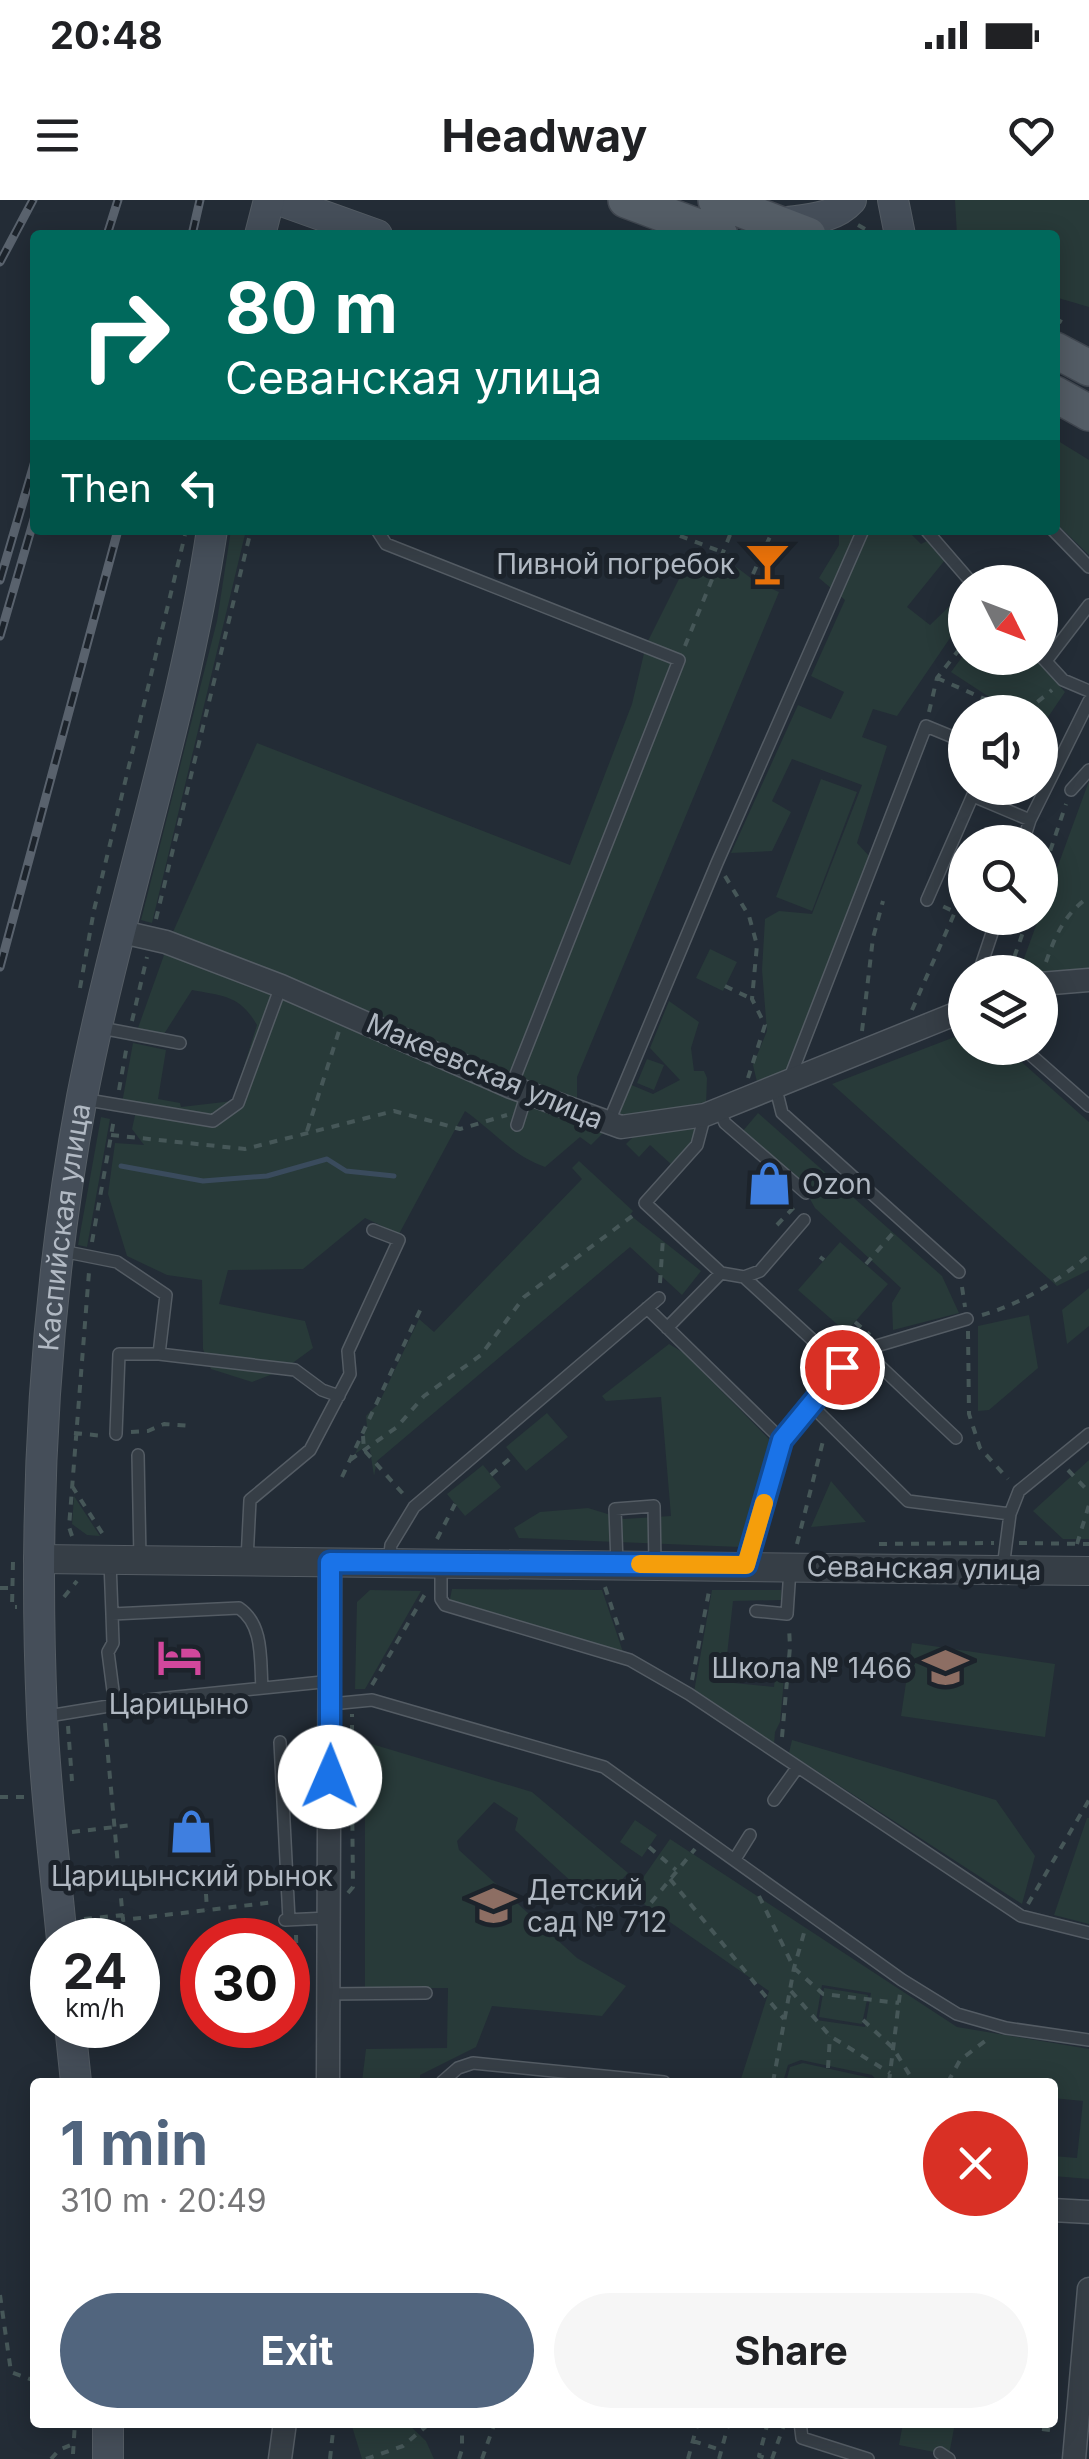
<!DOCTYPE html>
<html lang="en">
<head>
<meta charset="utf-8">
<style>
  body { margin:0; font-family:Inter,sans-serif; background:#f6f6f6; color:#202124; height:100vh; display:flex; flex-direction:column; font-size:38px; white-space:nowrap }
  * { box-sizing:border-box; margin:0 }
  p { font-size:32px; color:#757577 }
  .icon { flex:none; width:55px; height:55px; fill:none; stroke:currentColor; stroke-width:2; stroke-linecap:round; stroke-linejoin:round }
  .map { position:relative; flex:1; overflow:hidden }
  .panel { position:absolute; left:30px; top:1878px; width:1028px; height:350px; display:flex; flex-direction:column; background:#fff; border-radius:10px; box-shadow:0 5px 25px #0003 }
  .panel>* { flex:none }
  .hud { position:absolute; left:30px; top:30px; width:1030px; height:305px; border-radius:10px; box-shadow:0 5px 25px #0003; background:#00695c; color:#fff; overflow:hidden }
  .needle { width:65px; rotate:132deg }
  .buttons { position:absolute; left:948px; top:365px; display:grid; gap:20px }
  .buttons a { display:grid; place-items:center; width:110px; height:110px; border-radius:50%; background:#fff; box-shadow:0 5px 25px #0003; font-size:50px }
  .speed { position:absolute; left:30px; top:1718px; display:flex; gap:20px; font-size:50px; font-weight:700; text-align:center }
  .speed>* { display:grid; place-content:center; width:130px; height:130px; border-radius:50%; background:#fff; box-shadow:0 5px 25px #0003; line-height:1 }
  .speed small { font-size:25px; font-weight:400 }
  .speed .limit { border:15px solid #d22; background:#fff; color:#111 }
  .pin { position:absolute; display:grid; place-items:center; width:85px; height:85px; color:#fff; margin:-42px; border:5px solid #fff; border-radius:50%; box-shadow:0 2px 10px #0007 }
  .me { position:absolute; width:110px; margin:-55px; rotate:1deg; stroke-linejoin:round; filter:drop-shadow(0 0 8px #0008) }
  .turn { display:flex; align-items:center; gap:35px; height:210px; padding:0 30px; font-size:45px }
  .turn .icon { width:130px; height:130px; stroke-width:2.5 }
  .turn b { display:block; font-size:70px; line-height:85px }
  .then { display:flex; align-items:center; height:95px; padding:0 30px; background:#0003; gap:20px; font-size:38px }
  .round { display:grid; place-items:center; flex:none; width:105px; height:105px; border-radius:52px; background:#f6f6f6 }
  .overview { display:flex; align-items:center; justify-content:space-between; height:170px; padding:0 30px }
  h1 { font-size:60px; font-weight:700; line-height:75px; color:#51657e }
  .button { display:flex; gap:20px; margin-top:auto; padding:20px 30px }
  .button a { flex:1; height:115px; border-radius:60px; background:#51657e; color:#fff; font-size:40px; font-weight:700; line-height:115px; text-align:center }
  .button a+a { background:#f6f6f6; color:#202124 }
  .status { display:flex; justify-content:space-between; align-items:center; height:70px; padding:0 50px; background:#fff; direction:ltr }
  .status svg { height:28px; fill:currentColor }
  header { display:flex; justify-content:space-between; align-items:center; height:130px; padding:0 30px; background:#fff; font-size:45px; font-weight:700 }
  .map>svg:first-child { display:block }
</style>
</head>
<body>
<div class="status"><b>20:48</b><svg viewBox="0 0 49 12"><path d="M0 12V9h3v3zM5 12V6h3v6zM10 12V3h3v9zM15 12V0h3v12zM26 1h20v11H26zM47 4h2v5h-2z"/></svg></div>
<header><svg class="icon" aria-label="menu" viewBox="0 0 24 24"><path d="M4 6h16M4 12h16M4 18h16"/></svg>Headway<svg class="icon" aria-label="heart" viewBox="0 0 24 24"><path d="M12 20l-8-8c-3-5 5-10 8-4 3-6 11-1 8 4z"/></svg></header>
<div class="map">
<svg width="1089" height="2259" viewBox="0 0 1089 2259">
  <rect width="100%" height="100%" fill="#232c36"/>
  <path fill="#283a39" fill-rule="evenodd" d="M955,0H1089V107L1055,97V35H957Z
    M1055,239L1089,260V355L1055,322Z
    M231,330H246L152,723L141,720L217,421Z
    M839,330H907L921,344L929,340L945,360L907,407L930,425L957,399L965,405V416L897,516L873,509L862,537L887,546L857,643L870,657L784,875L757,882L753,865L767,831L762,770L765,719L779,711L812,714L862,585L792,559L772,601L791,612L772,651L731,653L798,505L831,519L844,492L811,476L845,400L819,378L839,345Z
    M703,358L731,363L756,382L779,392L577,877V920L605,931L591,945L580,937L545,967C510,954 496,933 465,911L399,1034L365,1018L303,1069L228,1070L219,1104L305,1121L313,1148L283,1170L252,1182L211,1169L203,1149L202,1080L167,1075L127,1056L108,994L115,943L144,945L132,929L136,911L122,903L133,843L166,850L158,899L180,903L181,907L233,901L257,825C240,795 223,796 192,790L164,834L138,828L169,741L257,543L570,665L632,504L646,445L685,367Z
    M965,453V458H1034L1065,492L1040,529V512H1012L951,472Z
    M821,579L857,592L812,711L776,697Z
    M1089,581V771L1040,775L1019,772Z
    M710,749L737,762L723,791L696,778Z
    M669,801L699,822L691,848L694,871H704L707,878L706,906L616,918L629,884L653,894L680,880L650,848Z
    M965,833V848H1006L1089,922V1070L1057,1086L832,884Z
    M647,859L664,865L654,890L637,883Z
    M758,913L942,1076L959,1113L893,1130L892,1103L901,1088L815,1008L801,983L742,932Z
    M101,917L110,919L87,1047L78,1045Z
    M694,923V940L672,965L650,945L639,957L626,944L639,931Z
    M579,961L633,1011L630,1015L701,1071L682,1095L630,1047L377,1261L374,1276L369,1244L355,1254L367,1228L366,1216L379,1203L419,1119L434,1132L582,979L572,968Z
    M840,1042L888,1084L846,1132L798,1090Z
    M1089,1088V1126L1067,1144L1062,1110Z
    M1029,1115L1038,1168L989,1210L978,1211V1126Z
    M669,1144L684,1153L772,1242L741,1347L519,1338L514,1328L540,1312L588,1308L624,1319L671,1316L661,1197L606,1201L602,1196Z
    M547,1213L568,1237L526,1271L506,1247Z
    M1089,1260V1339H1063L1033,1311Z
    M483,1265L501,1287L465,1316L447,1294Z
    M831,1281L866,1322L811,1327Z
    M74,1296L100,1336L87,1335L72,1324Z
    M452,1389L602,1390L624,1455L449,1404Z
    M370,1390L421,1391L365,1489H355L357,1402Z
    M712,1390H781V1400L733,1401L724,1482L774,1487L777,1457L786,1458L780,1522L775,1532L774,1545L694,1492Z
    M912,1443L1055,1464L1045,1537L901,1516Z
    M792,1540L996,1600L1035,1656L1022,1704L789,1553Z
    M365,1542L532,1592L628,1673L598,1706L515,1630L518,1618L494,1602L457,1641L459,1650L577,1758L626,1786L602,1816L492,1806L476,1847L420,1875V1882H362L366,1849L447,1848L448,1788H365Z
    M1087,1618H1089V1724L1054,1715Z
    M635,1620L657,1635L642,1657L620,1642Z
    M670,1639L957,1827L1089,1849V1979L1053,1976V1956L1077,1958L1083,1901L1053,1898L1052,1882H878L872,1875L801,1860L788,1865L783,1882H740L769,1791L631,1695ZM822,1785L871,1793L865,1827L816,1820Z
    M824,1788L868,1795L862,1824L819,1817Z
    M803,1863L871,1878L876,1882H786L790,1867Z
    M351,2223H407L426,2241L434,2259H362Z
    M903,2223H955L949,2255L899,2245Z"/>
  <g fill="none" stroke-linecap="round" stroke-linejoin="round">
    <path stroke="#3a4b5d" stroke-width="5" d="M121,966L203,981L267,976L327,959L346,971L394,976"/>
    <defs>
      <path id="service" d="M377,330L386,344L679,460L511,887
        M926,330L971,382
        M1053,330L1089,367
        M1040,455L1063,480L1089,491
        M1046,461L1089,405
        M1071,590L1089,570
        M973,596L1030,620
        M1023,642L1030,620L1089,501
        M927,700L976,588
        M979,772L997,718
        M101,828L180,843
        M1023,848L1089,906
        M789,880L926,526L965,542
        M775,885L782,913L959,1072
        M82,899L213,921L238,903L281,786
        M719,909L725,923L806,993
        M705,915L697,945L645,1003L721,1073L744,1077L842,1167L782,1240L746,1365
        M608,924L717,663L863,330
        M517,925L527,893
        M62,1051L117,1062L166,1095L159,1154H119L116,1234
        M744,1077L760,1071L804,1020
        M647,1108L782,1240
        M667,1128L721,1073
        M863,1150L956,1238
        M159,1154L295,1170L322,1190L339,1196
        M842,1167L863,1150L967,1119
        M811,1205L908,1301L1010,1314
        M138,1255L140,1359
        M247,1360L250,1300L310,1250L350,1174L348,1151L399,1040L373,1030
        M110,1362L112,1414L239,1408C264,1425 260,1460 262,1488
        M389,1362L391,1345L414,1307L659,1098
        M617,1363L615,1309L654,1306L655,1364
        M441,1367V1399L445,1405L630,1460L689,1494L1021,1716L1089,1733
        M1003,1368L1010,1314L1019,1291L1089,1234
        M756,1411L787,1414L790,1369
        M112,1414L113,1443L108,1452L115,1506
        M147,1500L332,1481
        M331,1504L372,1500L604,1567L902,1780L957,1814L1006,1828L1089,1840
        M42,1517L121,1504
        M280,1542L289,1720
        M330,1577L358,1576
        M774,1600L797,1568
        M735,1659L750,1635
        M285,1720L328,1718
        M328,1794L426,1793
        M442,1882L458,1868L473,1863L664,1882
        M800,2222L802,2238L868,2259
        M940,2253L949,2259"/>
      <path id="minor" d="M118,731L166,742L281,786L511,887L621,927L705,915L965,810
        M1040,784L1089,780
        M328,1882L330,1362
        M1052,2010L1089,2012
        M280,2259L285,2222
        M1074,2259L1089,2089"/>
      <path id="tertiary" d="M38,1359L1089,1371"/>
      <g id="secondary">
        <path d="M279,0L377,35"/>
        <path d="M893,0L900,35"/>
        <path d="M780,23C805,19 833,20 851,0"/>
        <path d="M260,35L269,0"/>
        <path id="s1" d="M62,1740C55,1665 45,1589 42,1514C33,1308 44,1100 82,897C119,707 183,522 212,330"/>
        <path d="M70,1825L76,1882"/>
        <path d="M108,2222V2259"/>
      </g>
      <path id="primary" d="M626,0L720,35
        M716,0L808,35
        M1055,150L1089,168
        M1055,194L1089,213"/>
    </defs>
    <use href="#service" stroke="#545c64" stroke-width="14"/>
    <use href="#minor" stroke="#545c64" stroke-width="25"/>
    <use href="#tertiary" stroke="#545c64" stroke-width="30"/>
    <use href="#secondary" stroke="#545c64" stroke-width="32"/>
    <use href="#primary" stroke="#404750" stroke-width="38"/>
    <path stroke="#465758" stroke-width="4" stroke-dasharray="8 8" stroke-linecap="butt" d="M858,25L876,35
      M1055,118L1068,126
      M665,330L722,352
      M753,374L773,330
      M685,446L732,330
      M937,478L1014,512
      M929,512L937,478L965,442
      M1025,512L1052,490
      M725,676L749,716L757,745L752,799L765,825L748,878
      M1040,681L1066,604
      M156,719L251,330
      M1046,762C1055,736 1065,713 1089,697
      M1009,772L1028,718
      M725,786L752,799
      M80,788L94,710L185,335
      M912,810L955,712L938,704
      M132,821L147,757
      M862,831L873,738L883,701
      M119,890L127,845
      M307,931L339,831
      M111,935L245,949L394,911L460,929L507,915
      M777,1025L798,1003
      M92,1042L114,919
      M820,1057L824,1060
      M866,1064L893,1033
      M660,1083L663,1038
      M962,1087L965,1107
      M982,1115C1021,1104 1058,1081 1089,1055
      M855,1122L870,1135
      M968,1131L969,1214L980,1248L1008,1279
      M131,1232L148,1231L164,1224L193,1226
      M74,1233L104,1236
      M363,1236L364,1250L405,1296
      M350,1260L397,1227L424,1196L481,1155L524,1097L635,1014
      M1068,1270L1089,1292
      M491,1275L513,1256
      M342,1277L423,1104
      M72,1286L104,1336
      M72,1336L69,1327L89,1072
      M437,1339L455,1304
      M1019,1343L1089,1344
      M797,1344L824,1237
      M879,1344L994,1343
      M1077,1344L1089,1305
      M13,1362L12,1407H17
      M605,1387L624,1444
      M0,1388H13
      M64,1397L77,1381
      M692,1480L709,1391
      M372,1485L425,1394
      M105,1523L123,1720L275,1702
      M68,1526L72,1581
      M782,1537L790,1447L789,1427
      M352,1565V1514
      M0,1597H25
      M72,1632L132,1625
      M649,1647L676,1670
      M670,1679L784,1819
      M348,1693L353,1687L352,1589
      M206,1694L207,1710
      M759,1696L794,1768L823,1794L899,1803
      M1028,1704L1089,1600
      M641,1715L695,1649
      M84,1719L123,1715
      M296,1735L297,1777H308
      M791,1791L830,1836L890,1873
      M863,1820L893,1848L914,1882
      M828,1868L830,1836
      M773,1882L794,1768L806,1726
      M889,1882L900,1793
      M948,1882L960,1860L989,1838
      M0,2095L11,2172L35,2181
      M768,2222L759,2256L769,2259
      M1042,2229L1057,2231
      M693,2241L721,2250
      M73,2254L75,2222
      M51,2259L59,2250L73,2244
      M330,2259L334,2222
      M366,2259L403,2246L431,2222
      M459,2259L462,2249V2222
      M482,2259L495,2222
      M688,2259L698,2222
      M719,2259L729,2222
      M772,2259L785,2222"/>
    <use href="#service" stroke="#363e46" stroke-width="11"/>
    <use href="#minor" stroke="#363e46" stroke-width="22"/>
    <use href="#tertiary" stroke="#363e46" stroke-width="28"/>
    <use href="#secondary" stroke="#454e59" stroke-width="30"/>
    <use href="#primary" stroke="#545d66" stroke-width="35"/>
    <defs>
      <path id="rail" d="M107,35L118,0
        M192,35L200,0
        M0,62L33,0
        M0,380L35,261
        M0,436L35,316
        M0,767L118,330"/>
    </defs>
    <use href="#rail" stroke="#59626d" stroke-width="9"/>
    <use href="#rail" stroke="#1c232b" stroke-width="5" stroke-dasharray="15" stroke-linecap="butt"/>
  </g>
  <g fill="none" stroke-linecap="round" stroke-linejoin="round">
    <defs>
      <path id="route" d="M330,1577V1362L746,1365L782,1240L842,1167"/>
    </defs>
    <use href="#route" stroke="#114b97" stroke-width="25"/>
    <use href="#route" stroke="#1a73e8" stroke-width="18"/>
    <path stroke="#f59e0b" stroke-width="18" d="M640,1364L746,1365L764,1303"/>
  </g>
  <defs>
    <symbol id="bar-bare" viewBox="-9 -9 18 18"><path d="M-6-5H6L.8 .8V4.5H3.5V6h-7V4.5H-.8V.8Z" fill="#e8710a" stroke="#1c232b" stroke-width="2.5" paint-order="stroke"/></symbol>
    <symbol id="shop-bare" viewBox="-9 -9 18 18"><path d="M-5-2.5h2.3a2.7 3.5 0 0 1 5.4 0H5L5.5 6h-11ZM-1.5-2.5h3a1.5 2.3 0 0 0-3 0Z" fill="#3f7fe0" stroke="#1c232b" stroke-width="2.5" paint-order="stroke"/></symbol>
    <symbol id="hotel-bare" viewBox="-9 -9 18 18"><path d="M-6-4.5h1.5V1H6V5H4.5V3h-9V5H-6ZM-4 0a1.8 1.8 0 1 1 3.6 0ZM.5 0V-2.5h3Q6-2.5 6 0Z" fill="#d1479c" stroke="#1c232b" stroke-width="2.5" paint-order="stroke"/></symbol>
    <symbol id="school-bare" viewBox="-9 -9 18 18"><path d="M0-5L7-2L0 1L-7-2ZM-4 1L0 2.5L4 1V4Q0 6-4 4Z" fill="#8d6e63" stroke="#1c232b" stroke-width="2.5" paint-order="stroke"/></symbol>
  </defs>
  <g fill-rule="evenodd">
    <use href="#bar-bare" x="736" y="332" width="63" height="63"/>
    <use href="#shop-bare" x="738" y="952" width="63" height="63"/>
    <use href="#hotel-bare" x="148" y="1426" width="63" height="63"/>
    <use href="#school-bare" x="914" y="1436" width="63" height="63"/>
    <use href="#shop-bare" x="160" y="1600" width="63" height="63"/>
    <use href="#school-bare" x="462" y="1674" width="63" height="63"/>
  </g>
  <g text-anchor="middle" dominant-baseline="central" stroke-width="10" stroke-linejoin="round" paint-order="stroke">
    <g font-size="28" fill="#b1b9c3" stroke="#1c232b" text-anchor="end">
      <text x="735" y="364">Пивной погребок</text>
      <text x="802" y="984" text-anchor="start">Ozon</text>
      <text x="912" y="1468">Школа № 1466</text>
      <text x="179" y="1504" text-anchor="middle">Царицыно</text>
      <text x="192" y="1676" text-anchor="middle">Царицынский рынок</text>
      <text x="527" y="1690" text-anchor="start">Детский<tspan x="527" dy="32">сад № 712</tspan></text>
    </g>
    <g font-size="28" fill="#b1b9c3" stroke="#1c232b">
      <text transform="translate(485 871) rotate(23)">Макеевская улица</text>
      <text stroke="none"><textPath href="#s1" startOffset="715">Каспийская улица</textPath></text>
      <text transform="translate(924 1368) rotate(1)">Севанская улица</text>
    </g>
  </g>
</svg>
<div class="buttons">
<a><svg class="needle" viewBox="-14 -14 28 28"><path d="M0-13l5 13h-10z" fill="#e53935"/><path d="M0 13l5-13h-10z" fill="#757577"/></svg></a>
<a><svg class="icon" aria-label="sound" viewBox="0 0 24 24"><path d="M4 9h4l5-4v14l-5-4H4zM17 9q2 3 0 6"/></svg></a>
<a><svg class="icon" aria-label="search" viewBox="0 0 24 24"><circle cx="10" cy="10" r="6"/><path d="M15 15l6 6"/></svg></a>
<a><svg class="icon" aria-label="layers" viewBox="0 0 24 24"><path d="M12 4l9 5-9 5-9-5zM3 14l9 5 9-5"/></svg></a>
</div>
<div class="speed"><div>24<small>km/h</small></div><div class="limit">30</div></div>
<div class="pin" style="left:842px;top:1167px;background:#d93025"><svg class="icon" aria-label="arrive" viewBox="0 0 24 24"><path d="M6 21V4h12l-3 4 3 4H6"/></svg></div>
<svg class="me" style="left:330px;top:1577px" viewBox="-20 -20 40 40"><circle r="19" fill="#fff"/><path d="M0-13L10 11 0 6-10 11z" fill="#1a73e8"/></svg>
<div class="hud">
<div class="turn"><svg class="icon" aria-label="right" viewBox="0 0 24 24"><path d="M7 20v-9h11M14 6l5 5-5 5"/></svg><div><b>80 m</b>Севанская улица</div></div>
<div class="then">Then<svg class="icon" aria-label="left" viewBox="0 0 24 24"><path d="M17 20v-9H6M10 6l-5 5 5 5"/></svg></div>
</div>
<section class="panel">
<div class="overview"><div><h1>1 min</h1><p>310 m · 20:49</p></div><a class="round" style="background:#d93025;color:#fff"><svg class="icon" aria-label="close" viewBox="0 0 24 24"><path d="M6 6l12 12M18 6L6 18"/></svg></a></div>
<div class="button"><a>Exit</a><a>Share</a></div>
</section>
</div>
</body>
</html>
